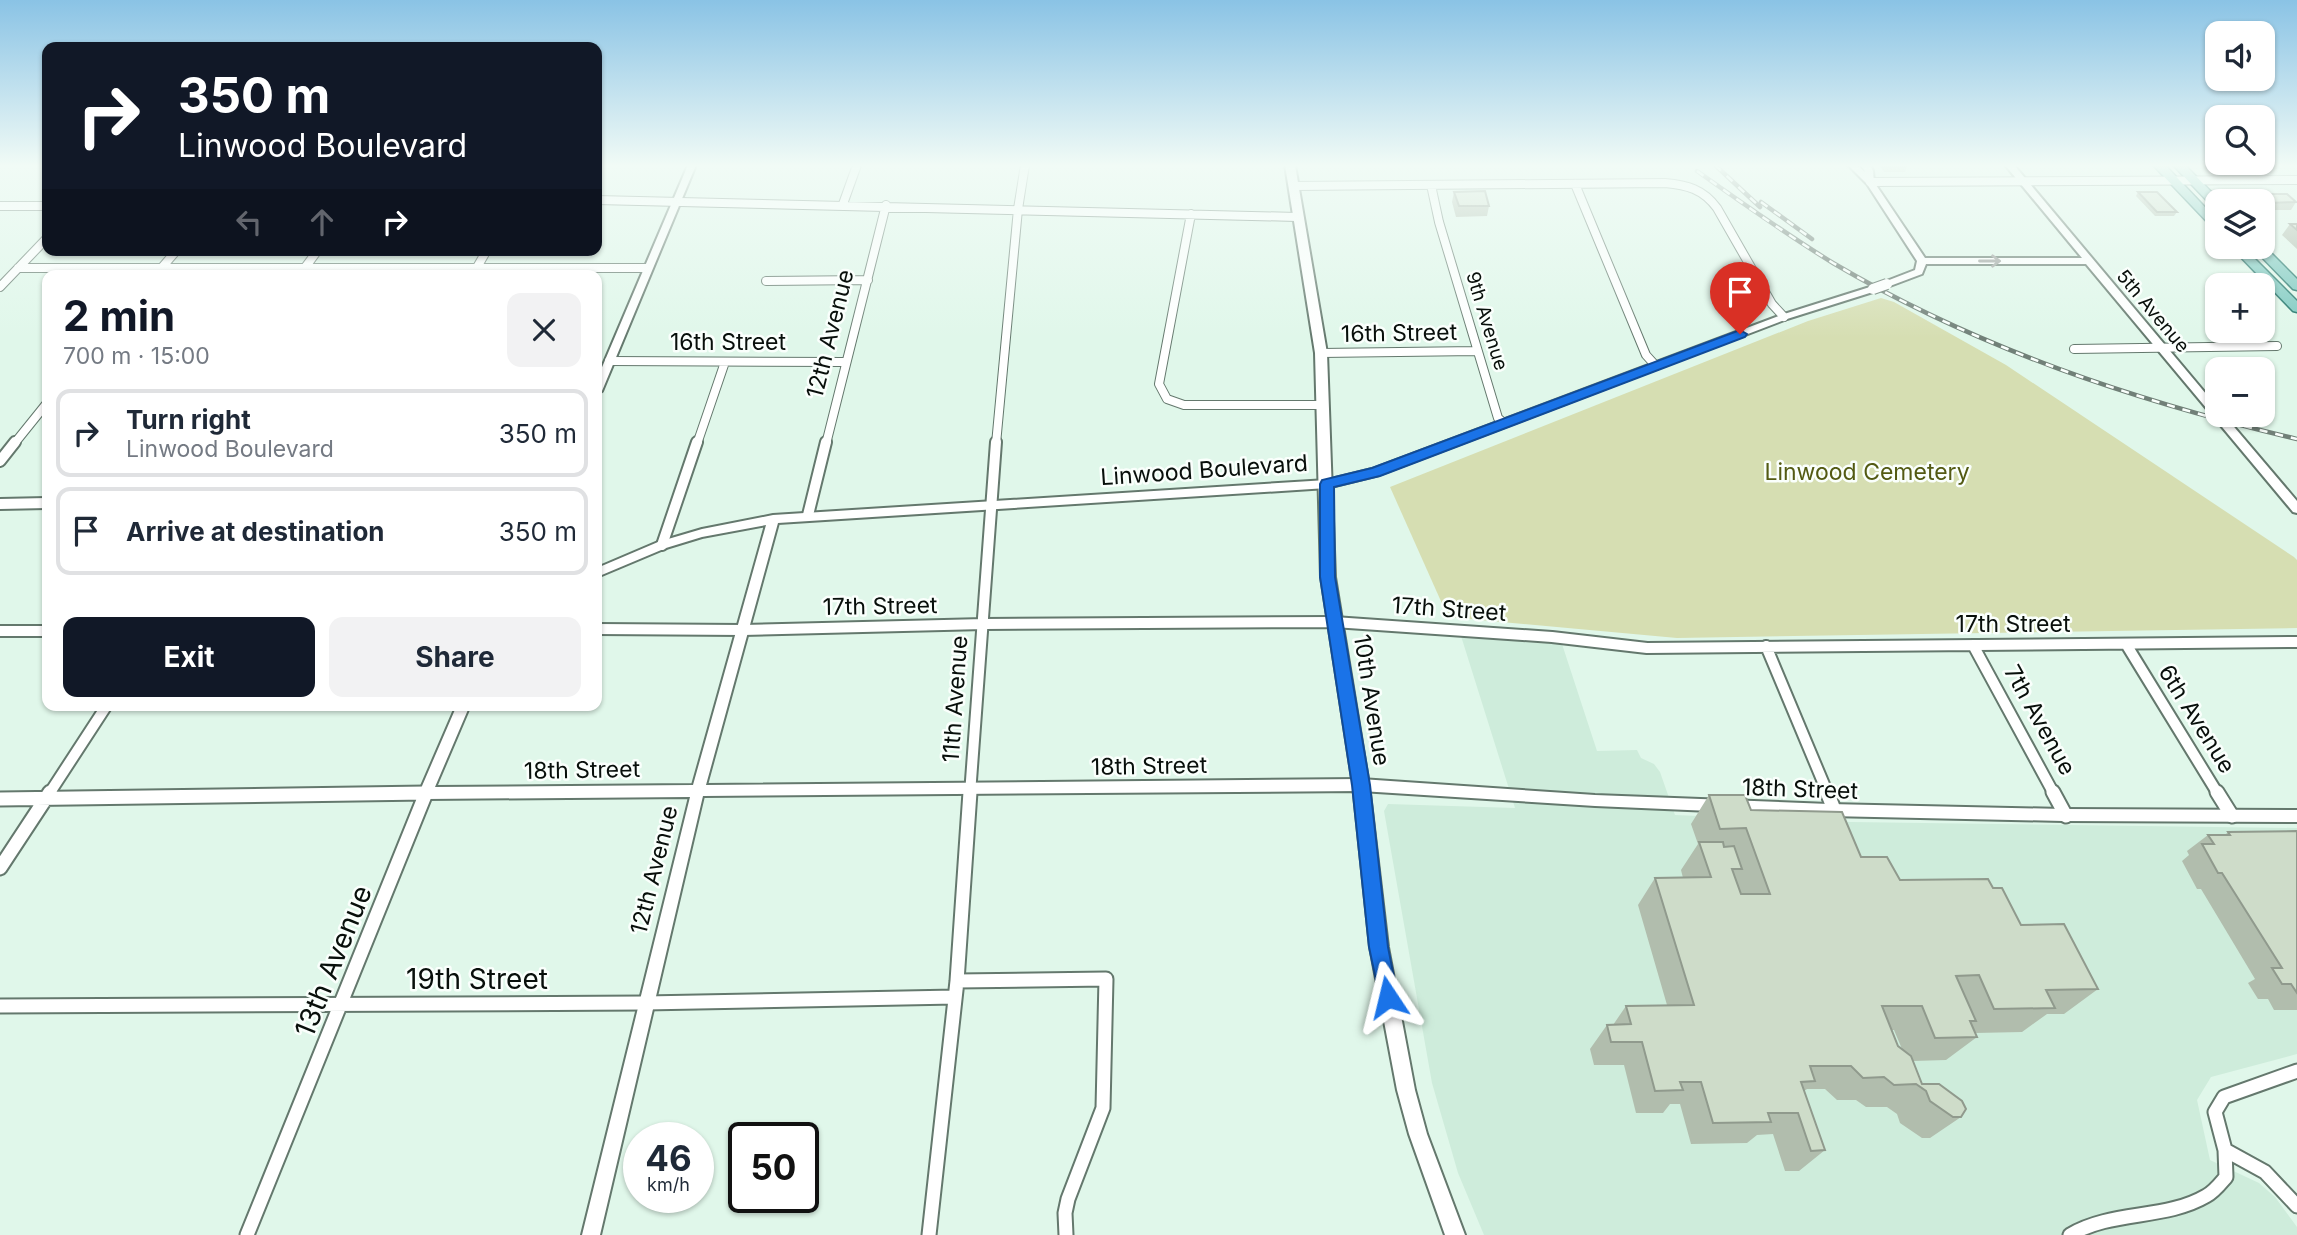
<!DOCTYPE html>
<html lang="en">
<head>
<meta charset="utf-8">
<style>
  body { margin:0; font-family:Inter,sans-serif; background:#f2f2f3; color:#1f2937; height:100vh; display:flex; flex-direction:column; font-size:26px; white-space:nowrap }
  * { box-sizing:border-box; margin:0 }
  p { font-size:23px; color:#747a83 }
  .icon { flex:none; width:38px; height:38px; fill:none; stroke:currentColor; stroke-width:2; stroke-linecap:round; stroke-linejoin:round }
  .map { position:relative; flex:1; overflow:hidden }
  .side { position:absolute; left:42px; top:270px; width:560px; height:441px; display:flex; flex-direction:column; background:#fff; border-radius:14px; box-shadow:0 2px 5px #0004 }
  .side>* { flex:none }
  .banner { position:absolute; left:42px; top:42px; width:560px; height:214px; border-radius:14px; box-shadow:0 2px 5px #0004; background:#111827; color:#fff; overflow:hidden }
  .buttons { position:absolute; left:2205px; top:21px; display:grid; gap:14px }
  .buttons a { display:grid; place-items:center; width:70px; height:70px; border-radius:14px; background:#fff; box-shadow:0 2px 5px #0004; font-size:35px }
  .speed { position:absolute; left:623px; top:1122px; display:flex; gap:14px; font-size:35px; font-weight:700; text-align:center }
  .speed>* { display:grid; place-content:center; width:91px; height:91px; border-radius:50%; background:#fff; box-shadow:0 2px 5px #0004; line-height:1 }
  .speed small { font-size:18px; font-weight:400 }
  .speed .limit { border:4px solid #111; border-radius:10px; background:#fff; color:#111 }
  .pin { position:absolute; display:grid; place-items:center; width:60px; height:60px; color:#fff; margin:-72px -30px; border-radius:50% 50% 50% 0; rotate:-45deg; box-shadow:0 0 7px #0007 }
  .pin .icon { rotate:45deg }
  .me { position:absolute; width:77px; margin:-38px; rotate:350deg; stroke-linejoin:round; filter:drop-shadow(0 0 5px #0008) }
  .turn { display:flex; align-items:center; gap:24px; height:147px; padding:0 21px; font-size:32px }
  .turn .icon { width:91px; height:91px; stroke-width:2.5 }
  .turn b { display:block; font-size:49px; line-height:60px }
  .lanes { display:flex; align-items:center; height:66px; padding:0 21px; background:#0003; justify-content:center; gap:35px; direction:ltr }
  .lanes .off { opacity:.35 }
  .round { display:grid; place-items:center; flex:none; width:74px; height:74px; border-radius:14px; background:#f2f2f3 }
  .headline { display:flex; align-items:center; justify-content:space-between; height:119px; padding:0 21px }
  h1 { font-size:42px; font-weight:700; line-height:52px; color:#111827 }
  .button { display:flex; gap:14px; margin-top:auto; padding:14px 21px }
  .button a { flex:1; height:80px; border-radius:14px; background:#111827; color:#fff; font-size:28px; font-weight:700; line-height:80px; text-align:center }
  .button a+a { background:#f2f2f3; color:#1f2937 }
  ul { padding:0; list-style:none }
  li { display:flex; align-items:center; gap:21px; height:88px; margin:0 14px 10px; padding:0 7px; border:4px solid #e0e1e3; border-radius:14px }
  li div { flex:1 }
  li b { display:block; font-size:26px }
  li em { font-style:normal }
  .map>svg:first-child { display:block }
</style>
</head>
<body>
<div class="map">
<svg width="2297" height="1235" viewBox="0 0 2297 1235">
  <rect width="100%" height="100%" fill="#e0f7ea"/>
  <path fill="#ceecdb" d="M1461,636L1562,644L1597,751L1637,750L1641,758L1654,764L1660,772L1675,815L1851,822L2297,828V1054L2211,1077L2197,1100L2210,1160L2259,1183L2275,1197L2297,1227V1235H1484L1458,1173L1432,1083L1384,811L1388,804L1515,808Z"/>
  <path fill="#d6deb2" d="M1881,298L1894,302L2006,365L2294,557L2297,560V628L1677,638L1448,617L1390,487L1808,321Z"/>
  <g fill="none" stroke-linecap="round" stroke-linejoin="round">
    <defs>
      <path id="minor-far2" d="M1870,182L2297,180
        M1575,184L1646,355L1656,366
        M1431,185L1439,222L1498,418L1504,423
        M1294,186L1665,183C1687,185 1703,189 1717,208L1772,304L1784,317
        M597,200L1297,217
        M843,204L857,165
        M0,206H47
        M1191,214L1159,384L1167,399L1184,405H1324
        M18,268H648
        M476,269L487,250
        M158,272L177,250
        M301,273L318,250
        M766,281L868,280
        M0,287L47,238
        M2074,349L2277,346
        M1321,353L1477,351
        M609,361L846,362
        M14,444L47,403
        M697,444L725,362
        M826,444L886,205
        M996,444L1018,209L1025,165"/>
      <path id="minor-far1" d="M0,461L15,442
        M0,504L47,503
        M808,515L826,442
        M662,545L697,442
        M597,629L743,630L984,624L1334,622L1552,637L1647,648L2297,642
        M2126,644L2218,794
        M1973,645L2054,794
        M1766,646L1828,794
        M49,794L107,705
        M354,794H426
        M970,794L996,442"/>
      <path id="minor" d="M1827,792L1835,812
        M2053,792L2066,816
        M2217,792L2232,816
        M0,799L426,793L247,1235
        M0,868L50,792
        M957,981L1106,979L1103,1108L1068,1199L1065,1213L1066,1235
        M0,1006L645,1003L955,997
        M2225,1150L2265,1172L2297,1206
        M929,1235L957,981L970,792
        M2070,1235C2112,1210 2165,1220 2206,1196C2214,1192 2220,1184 2226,1177L2225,1150L2215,1112L2224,1097L2297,1071"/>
      <path id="tertiary" d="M688,165H696L602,391L597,394V379Z
        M1848,165H1857L1865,172L1861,165H1870L1873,171L1874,182L1925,258H2082L2005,165H2014L2217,407V415H2224L2297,501V513L2293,512L2086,264H1926L1922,274L1890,286H1884V282L1915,270L1917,261L1867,184Z
        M1873,286L1876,287V291L1787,319L1379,475L1327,488L778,523L706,785L1361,779L1595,795L1829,804L2063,809L2297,810V822L2063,821L1829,816L1595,806L1361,791L703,796L600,1235H582L690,797L426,799L421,797L419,793L457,705H470L435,787L693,785L766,525L702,537L666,548L597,577V568L658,542L702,529L773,515L1327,480L1372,469L1781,315Z
        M0,626H47V636H0Z"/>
      <path id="secondary" d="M1285,165H1295L1327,353L1335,577L1369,785L1388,947L1415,1090L1427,1134L1465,1235H1445L1409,1134L1397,1090L1370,947L1353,785L1321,577L1315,353Z"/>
      <path id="primary" d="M2153,165H2165L2217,220V229L2213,228Z
        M2173,165H2185L2220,201H2217V208L2213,207Z
        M2263,245L2297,279V290L2293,289L2252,247Z
        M2231,247H2243L2297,301V312L2293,311Z"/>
    </defs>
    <use href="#minor-far2" stroke="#64786d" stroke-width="10"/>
    <use href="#minor-far1" stroke="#64786d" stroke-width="14"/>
    <use href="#minor" stroke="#64786d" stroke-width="17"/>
    <use href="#tertiary" stroke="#64786d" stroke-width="4"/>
    <use href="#secondary" stroke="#64786d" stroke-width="4"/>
    <use href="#primary" stroke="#1b7065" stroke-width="3"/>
    <use href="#minor-far2" stroke="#fff" stroke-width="8"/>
    <use href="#minor-far1" stroke="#fff" stroke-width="10"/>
    <use href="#minor" stroke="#fff" stroke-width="13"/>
    <use href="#tertiary" fill="#fff" fill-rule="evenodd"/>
    <use href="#secondary" fill="#fff" fill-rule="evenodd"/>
    <use href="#primary" fill="#7cc8bf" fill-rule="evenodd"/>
    <defs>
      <path id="rail" d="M1715,165L1760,207
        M1697,171C1742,203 1786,234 1833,263C1977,348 2135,401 2297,439
        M1761,202L1812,239"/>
    </defs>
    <use href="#rail" stroke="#718078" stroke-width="4.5"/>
    <use href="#rail" stroke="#fafffc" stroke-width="2.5" stroke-dasharray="8" stroke-linecap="butt"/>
    <defs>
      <path id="tertiary-bridge" d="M1873,289L1887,284"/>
    </defs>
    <use href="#tertiary-bridge" stroke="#64786d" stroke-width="12" stroke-linecap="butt"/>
    <use href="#tertiary-bridge" stroke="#fff" stroke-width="10"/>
  </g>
  <path fill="#b1bdad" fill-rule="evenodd" d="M1880,165H1908L1905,172H1884Z
    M1454,192L1489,206L1487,216L1456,217L1452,202Z
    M2138,192L2177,212L2174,216H2155L2136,196Z
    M2259,194L2296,202L2291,210H2263V201H2253Z
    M2290,224H2297V249L2282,235Z
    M1709,795L1751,810L1861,857L1900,880L1993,888L2021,925L2098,989L2064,1014H2047L2022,1032L1975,1033L1977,1037L1946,1060L1913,1061L1922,1084L1961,1117L1930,1138H1922L1900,1123L1897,1114L1887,1107H1866L1856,1100H1837L1825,1089H1807L1804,1091L1825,1150L1799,1171H1785L1773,1134L1757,1135L1747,1143L1691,1144L1680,1104H1670L1663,1113H1636L1624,1065H1594L1590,1049L1607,1025H1613L1626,1006L1667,1005L1638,905L1655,878H1683L1681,870L1698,844L1691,824ZM1891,1030H1894L1902,1049L1898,1046Z
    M2297,831V1010H2274L2268,999H2258L2248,983L2255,979L2201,889H2197L2182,861L2189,855L2187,851L2208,835H2225L2228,832Z"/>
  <path fill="#cedcc9" stroke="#909a8d" stroke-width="2" d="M1485,191L1489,206H1459L1454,192Z
    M2138,192H2157L2177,212H2157Z
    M2259,194H2287L2296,202L2267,203Z
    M2290,224H2297V230Z
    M1709,795H1745L1751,810L1842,812L1861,857H1887L1900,880L1988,879L1993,888H2002L2021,925L2064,924L2098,989L2046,990L2055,1008L1994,1009L1979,975L1956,976L1976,1021H1970L1977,1037L1935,1038L1922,1006H1882L1898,1046L1911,1056L1922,1084H1939L1962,1101L1966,1109L1961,1117H1953L1930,1101L1926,1091L1916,1084L1894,1085L1884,1077L1863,1078L1851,1066H1810L1815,1081L1801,1082L1825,1150L1811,1151L1798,1113H1768L1771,1122L1713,1123L1701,1082H1680L1683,1090L1655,1091L1642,1042H1611L1607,1025L1631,1024L1626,1006L1694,1005L1655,878L1711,877L1699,842H1723L1724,847L1734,846L1742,869H1732L1741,894H1770L1746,828L1720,829Z
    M2297,831V993L2291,984H2282L2272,968H2282L2222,873H2218L2202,844H2214L2208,835H2230L2228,832Z"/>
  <defs><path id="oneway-shaft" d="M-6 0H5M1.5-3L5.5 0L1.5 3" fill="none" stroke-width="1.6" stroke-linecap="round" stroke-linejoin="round" transform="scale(1.75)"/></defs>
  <use stroke="#9c9f9d" href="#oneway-shaft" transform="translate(1990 261)"/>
  <linearGradient id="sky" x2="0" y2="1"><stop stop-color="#8ac3e5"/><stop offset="0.49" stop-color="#f1fbf6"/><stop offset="1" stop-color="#f1fbf6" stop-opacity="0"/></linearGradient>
  <rect width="2297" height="338" fill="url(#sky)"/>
  <path fill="#1a73e8" stroke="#114b97" stroke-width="2" d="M1740,330L1747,334L1745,337L1380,476L1334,487L1335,577L1370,785L1388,947L1398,997L1395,1004L1388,1007L1381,1004L1369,947L1352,785L1320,577V484L1322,480L1372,468Z"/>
  <g text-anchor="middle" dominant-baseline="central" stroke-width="5" stroke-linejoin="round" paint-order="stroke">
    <g font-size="19" fill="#080f0b" stroke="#fafffc">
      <text transform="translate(2153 311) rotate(50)">5th Avenue</text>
      <text transform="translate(1487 321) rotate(73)">9th Avenue</text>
    </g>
    <g font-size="23" fill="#080f0b" stroke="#fafffc">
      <text transform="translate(1399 333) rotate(-1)">16th Street</text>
      <text transform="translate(830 334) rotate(-76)">12th Avenue</text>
      <text x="728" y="342">16th Street</text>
      <text transform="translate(1204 470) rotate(-4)">Linwood Boulevard</text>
      <text transform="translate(880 606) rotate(-1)">17th Street</text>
      <text transform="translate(1449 609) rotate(4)">17th Street</text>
      <text x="2013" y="624">17th Street</text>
      <text transform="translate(955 699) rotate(-86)">11th Avenue</text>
      <text transform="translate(1372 700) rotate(81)">10th Avenue</text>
      <text transform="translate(2197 719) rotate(58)">6th Avenue</text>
      <text transform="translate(2040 720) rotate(61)">7th Avenue</text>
      <text transform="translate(1149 766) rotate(-1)">18th Street</text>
      <text transform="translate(582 770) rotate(-1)">18th Street</text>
      <text transform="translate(1800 789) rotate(2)">18th Street</text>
      <text transform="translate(654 870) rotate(-76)">12th Avenue</text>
    </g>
    <g font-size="23" fill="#535a13" stroke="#fafffc">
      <text x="1867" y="472">Linwood Cemetery</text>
    </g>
    <g font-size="28" fill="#080f0b" stroke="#fafffc">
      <text transform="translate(333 961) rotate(-68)">13th Avenue</text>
      <text x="477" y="979">19th Street</text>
    </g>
  </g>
</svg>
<div class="buttons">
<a><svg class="icon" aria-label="sound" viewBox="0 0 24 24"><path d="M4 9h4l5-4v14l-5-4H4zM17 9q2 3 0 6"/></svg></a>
<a><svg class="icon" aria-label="search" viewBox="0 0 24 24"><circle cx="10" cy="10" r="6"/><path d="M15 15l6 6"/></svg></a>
<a><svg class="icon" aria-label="layers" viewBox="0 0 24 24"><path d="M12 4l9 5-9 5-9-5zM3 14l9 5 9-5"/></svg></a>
<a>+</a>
<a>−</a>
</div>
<div class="speed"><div>46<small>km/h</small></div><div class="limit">50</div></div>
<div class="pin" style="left:1740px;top:334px;background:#d93025"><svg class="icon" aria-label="arrive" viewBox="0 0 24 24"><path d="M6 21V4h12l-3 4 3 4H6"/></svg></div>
<svg class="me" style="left:1388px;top:997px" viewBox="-20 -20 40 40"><path d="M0-17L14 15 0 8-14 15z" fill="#1a73e8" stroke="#fff" stroke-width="4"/></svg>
<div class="banner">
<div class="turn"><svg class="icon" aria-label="right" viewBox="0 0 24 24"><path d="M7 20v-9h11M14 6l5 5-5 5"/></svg><div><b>350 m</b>Linwood Boulevard</div></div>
<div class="lanes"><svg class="icon off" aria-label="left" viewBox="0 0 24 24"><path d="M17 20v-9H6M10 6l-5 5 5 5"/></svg><svg class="icon off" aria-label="ahead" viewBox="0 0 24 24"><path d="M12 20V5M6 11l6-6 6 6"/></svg><svg class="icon" aria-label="right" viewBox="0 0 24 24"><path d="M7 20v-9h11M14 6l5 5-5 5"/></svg></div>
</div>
<section class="side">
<div class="headline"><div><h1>2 min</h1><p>700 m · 15:00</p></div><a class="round"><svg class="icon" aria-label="close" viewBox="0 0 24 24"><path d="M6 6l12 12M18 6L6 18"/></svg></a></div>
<ul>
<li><svg class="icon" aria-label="right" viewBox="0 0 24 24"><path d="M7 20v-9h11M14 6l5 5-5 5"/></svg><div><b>Turn right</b><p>Linwood Boulevard</p></div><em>350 m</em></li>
<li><svg class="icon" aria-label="arrive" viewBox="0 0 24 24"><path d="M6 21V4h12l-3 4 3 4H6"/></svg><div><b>Arrive at destination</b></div><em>350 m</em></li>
</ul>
<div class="button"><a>Exit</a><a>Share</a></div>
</section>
</div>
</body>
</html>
